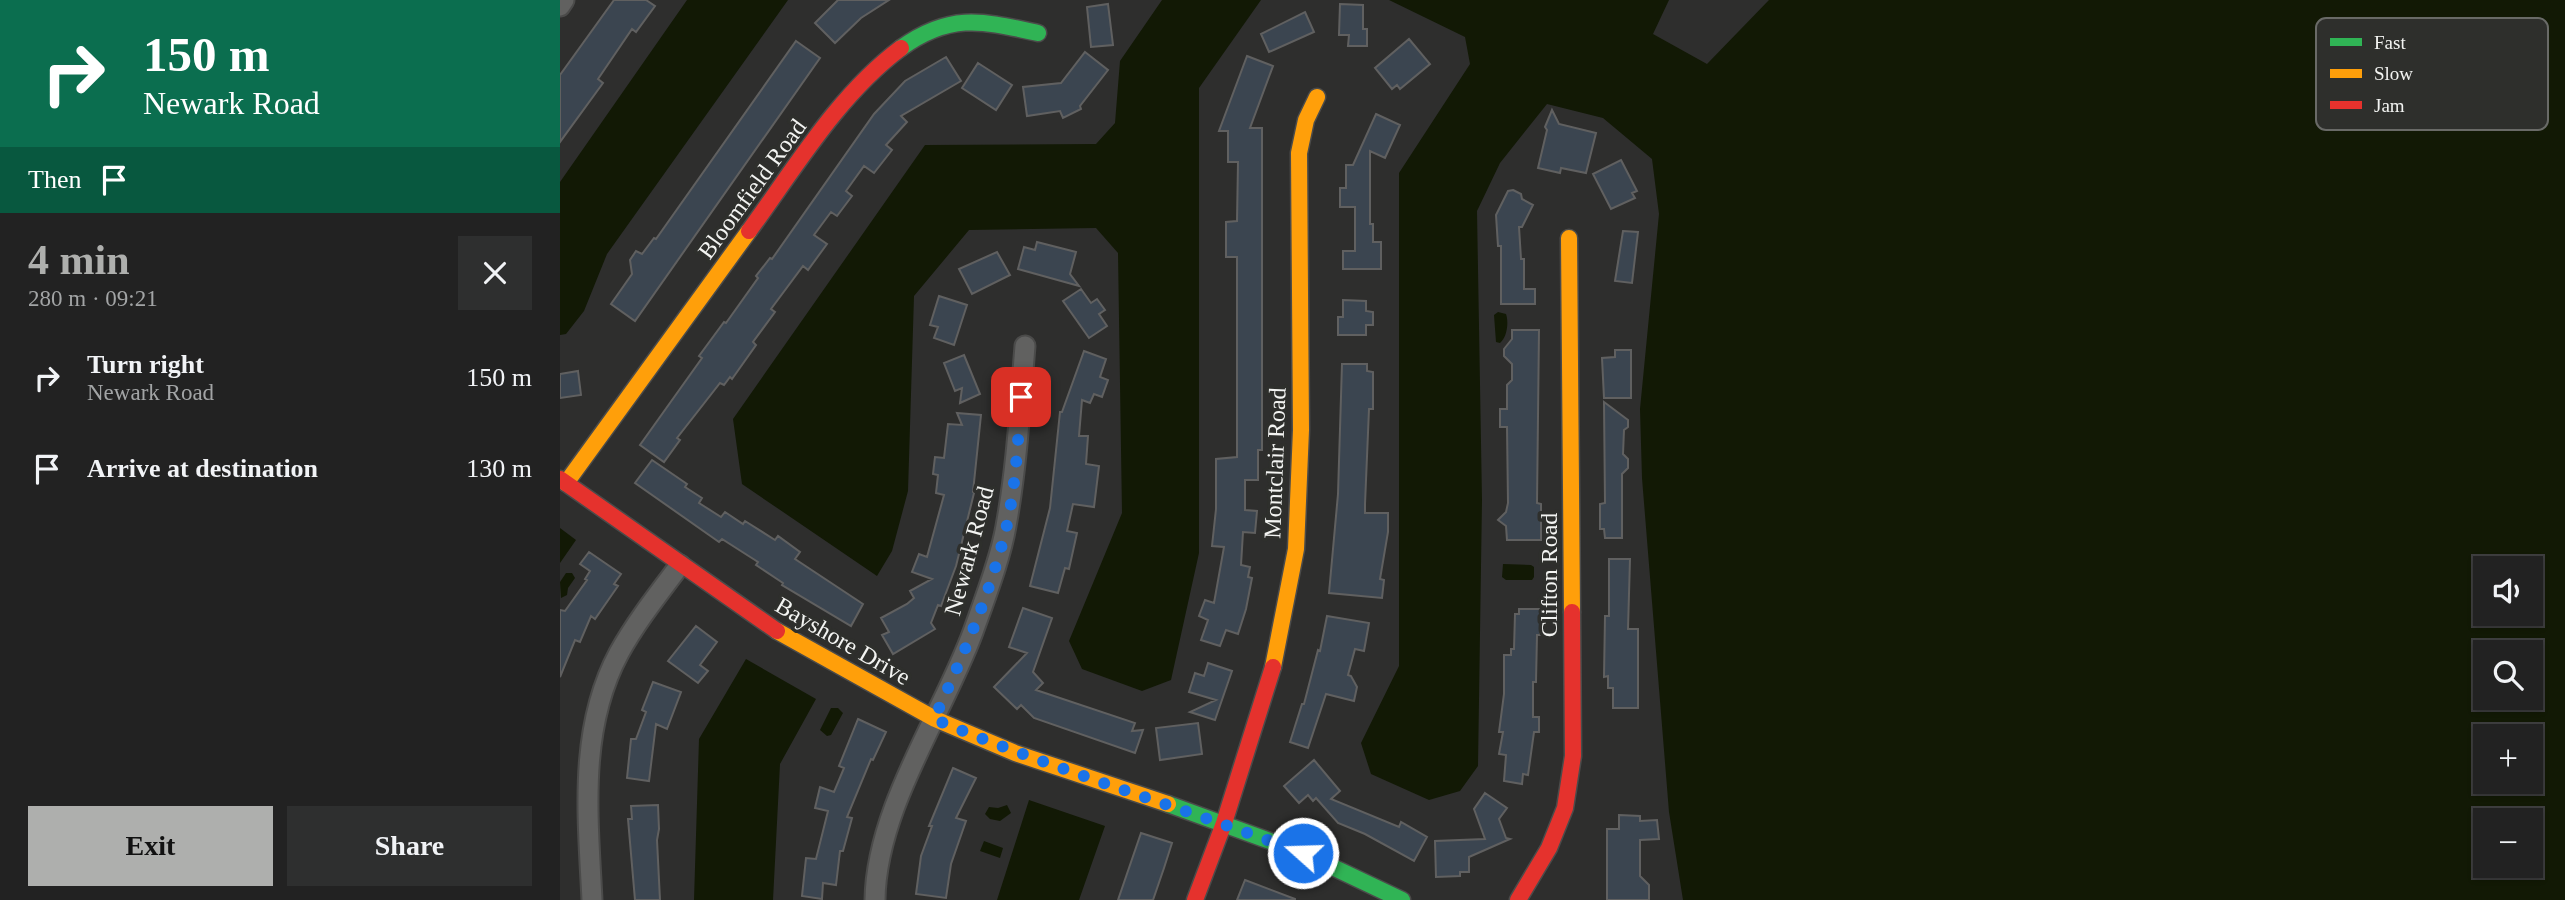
<!DOCTYPE html>
<html lang="en">
<head>
<meta charset="utf-8">
<style>
  body { margin:0; font-family:Georgia,serif; background:#2e2f2f; color:#f1f3f6; height:100vh; display:flex; flex-direction:column; font-size:26px; white-space:nowrap }
  * { box-sizing:border-box; margin:0 }
  p { font-size:23px; color:#a2a4a5 }
  .icon { flex:none; width:38px; height:38px; fill:none; stroke:currentColor; stroke-width:2; stroke-linecap:round; stroke-linejoin:round }
  .map { position:relative; flex:1; overflow:hidden }
  .details { display:flex; flex-direction:column; background:#222; width:560px }
  .details>* { flex:none }
  .banner { background:#0b6e4f; color:#fff; overflow:hidden }
  .buttons { position:absolute; left:1913px; top:556px; display:grid; gap:14px }
  .buttons a { display:grid; place-items:center; width:70px; height:70px; border-radius:0px; background:#222; box-shadow:0 2px 5px #0004,0 0 0 2px #3f3f40; font-size:35px }
  .pin { position:absolute; display:grid; place-items:center; width:60px; height:60px; color:#fff; margin:-30px; border-radius:14px; box-shadow:0 4px 10px #0006 }
  .me { position:absolute; width:77px; margin:-38px; rotate:290deg; stroke-linejoin:round; filter:drop-shadow(0 0 5px #0008) }
  .turn { display:flex; align-items:center; gap:24px; height:147px; padding:0 28px; font-size:32px }
  .turn .icon { width:91px; height:91px; stroke-width:2.5 }
  .turn b { display:block; font-size:49px; line-height:60px }
  .then { display:flex; align-items:center; height:66px; padding:0 28px; background:#0003; gap:14px; font-size:26px }
  .round { display:grid; place-items:center; flex:none; width:74px; height:74px; border-radius:0px; background:#2e2f2f }
  .head { display:flex; align-items:center; justify-content:space-between; height:119px; padding:0 28px }
  h1 { font-size:42px; font-weight:700; line-height:52px; color:#aeafad }
  .button { display:flex; gap:14px; margin-top:auto; padding:14px 28px }
  .button a { flex:1; height:80px; border-radius:0px; background:#aeafad; color:#111; font-size:28px; font-weight:700; line-height:80px; text-align:center }
  .button a+a { background:#2e2f2f; color:#f1f3f6 }
  ul { padding:0; list-style:none }
  li { display:flex; align-items:center; gap:21px; height:91px; padding:0 28px }
  li div { flex:1 }
  li b { display:block; font-size:26px }
  li em { font-style:normal }
  main { display:flex; flex:1; min-height:0 }
  .map>svg:first-child { display:block }
</style>
</head>
<body>
<main>
<section class="details">
<div class="banner">
<div class="turn"><svg class="icon" aria-label="right" viewBox="0 0 24 24"><path d="M7 20v-9h11M14 6l5 5-5 5"/></svg><div><b>150 m</b>Newark Road</div></div>
<div class="then">Then<svg class="icon" aria-label="arrive" viewBox="0 0 24 24"><path d="M6 21V4h12l-3 4 3 4H6"/></svg></div>
</div>
<div class="head"><div><h1>4 min</h1><p>280 m · 09:21</p></div><a class="round"><svg class="icon" aria-label="close" viewBox="0 0 24 24"><path d="M6 6l12 12M18 6L6 18"/></svg></a></div>
<ul>
<li><svg class="icon" aria-label="right" viewBox="0 0 24 24"><path d="M7 20v-9h11M14 6l5 5-5 5"/></svg><div><b>Turn right</b><p>Newark Road</p></div><em>150 m</em></li>
<li><svg class="icon" aria-label="arrive" viewBox="0 0 24 24"><path d="M6 21V4h12l-3 4 3 4H6"/></svg><div><b>Arrive at destination</b></div><em>130 m</em></li>
</ul>
<div class="button"><a>Exit</a><a>Share</a></div>
</section>
<div class="map">
<svg width="2005" height="900" viewBox="0 0 2005 900">
  <rect width="100%" height="100%" fill="#2e2e2d"/>
  <path fill="#121905" fill-rule="evenodd" d="M127,0H228L47,254L24,311L6,334L0,335V182Z
    M602,0H701L639,88V553L611,680L582,691L522,669L509,641L562,513L558,253L536,228L409,230L354,296L348,491L332,551L317,576L182,484L173,419L365,145L536,144L555,123L560,61Z
    M829,0H1109L1093,34L1147,64L1209,0H2005V900H1123L1109,812L1082,478L1080,409L1099,214L1092,159L1043,118L987,104L940,163L917,211L922,500L918,766L900,791L869,800L811,774L801,743L839,666V173L910,64L905,37ZM1925,569H1970V614H1925ZM1925,653H1970V698H1925ZM1925,737H1970V782H1925ZM1925,821H1970V866H1925Z
    M938,312L946,314C949,322 947,338 940,343L936,342L934,315Z
    M0,528L16,540L0,563Z
    M943,564L971,565L974,567V577L972,580H946L942,577Z
    M6,573H12L15,578L8,588L7,595L1,598L0,582Z
    M186,659L256,699L220,764L213,900H134L139,739Z
    M271,708H278L283,713L271,735L267,736L260,730Z
    M469,800L545,826L519,900H437Z
    M447,805L451,813L440,821L430,819L425,814L429,807L438,808Z
    M424,841L443,848L440,858L420,851Z"/>
  <path fill="#3b4550" stroke="#606060" stroke-width="2" d="M54,0H86L95,6L76,32L72,29L38,79L43,83L0,142V75Z
    M278,0H329L301,18L275,43L255,23Z
    M548,4L553,45L531,47L527,7Z
    M780,4L803,5V29H807V46H788L789,35H779Z
    M745,12L754,32L709,52L701,34Z
    M849,39L870,64L840,89L837,85L832,89L815,68Z
    M236,41L260,58L75,321L51,304L72,274L70,260L76,251L82,254L94,238L96,239Z
    M525,52L548,70L520,106L521,109L503,118L500,111L467,116L463,87L501,83Z
    M687,56L713,66L690,128H702V450H698V480H685V510L697,511L695,533L683,532L681,565L690,567L688,577L692,578L686,609L678,634L666,630L660,646L641,640L648,620L639,616L645,600L654,603L664,547L652,546L656,509V459L677,457V257H666V222L677,221L678,162H668V131H659Z
    M386,57L401,81L341,116L347,122L326,145L332,150L314,173L304,166L286,191L292,196L277,216L271,212L254,235L267,244L248,270L243,266L211,309L215,312L193,342L196,345L172,379L170,377L164,385L160,383L117,438L120,440L104,462L80,445L142,358L139,356L164,322L166,323L198,278L196,276L210,258L212,259L314,114L345,81Z
    M418,63L452,85L436,110L402,88Z
    M992,110L999,124L1036,133L1026,173L1001,168L1000,173L978,168L987,130L985,127Z
    M816,114L840,125L825,158L810,151V224H813V242H821V269H783V251H795V207H780V188H786V165H793Z
    M1061,160L1077,191L1072,193L1075,198L1051,209L1033,174Z
    M953,190L961,194L962,199L973,205L962,227H959L961,259H964V289H975V304H941V246H938L936,215L948,191Z
    M1063,231L1078,232L1072,283L1055,281Z
    M477,242L516,252L510,274L519,286L458,269L464,247L475,250Z
    M437,252L450,275L412,294L399,269Z
    M521,289L531,303L537,299L545,310L539,314L547,326L529,338L503,301Z
    M379,296L407,305L394,345L374,338L378,327L370,325Z
    M783,300L806,301V311L813,312V325H806V335H778V317H783Z
    M952,330H979L977,503L981,504V540H947L946,526L938,520L946,512L948,503L947,427H940V409H947V385L952,380V364L944,356V349L952,339Z
    M1055,350H1071V398H1044L1042,358L1055,357Z
    M524,351L546,359L540,377L548,380L542,397L534,394L530,403L522,400L519,436H528L526,464L539,466L534,507L513,504L507,531L517,533L509,569L505,568L498,593L470,586L490,508L500,412H502Z
    M404,355L420,394L400,403L402,388L395,391L384,363Z
    M782,364H807V371L813,372V409H809L805,504V513H828V532L820,579L824,580L822,598L769,593L778,494Z
    M18,371L21,395L0,398V374Z
    M1044,402L1068,420V427L1064,430L1063,454L1068,459V468L1062,474V538H1045L1044,529H1040V504L1045,503Z
    M397,413L421,415L413,492L414,493L396,566L381,606L378,605L371,623L375,629L333,654L322,635L329,632L321,618L347,604L354,598L350,591L372,579L352,572L359,554L367,557L384,495L376,493L378,475L373,474L375,457L384,458L388,424L402,425Z
    M92,460L127,484L125,487L142,498L139,503L161,517L165,512L183,524L185,521L215,540L218,536L240,552L235,559L303,604L291,626L222,585L223,583L196,565L198,562L162,539L159,542L75,483Z
    M29,552L61,574L54,584L58,586L35,619L31,616L20,642L15,640L0,677V610L5,611L27,580L25,579L30,571L20,564Z
    M1049,559H1070L1068,629H1078V708H1053V688H1048V676L1044,677L1045,616H1049Z
    M463,608L492,618L473,672L483,683L476,690L575,723L572,731L583,730L575,753L474,718L461,705L457,709L434,687L467,653L449,647Z
    M959,609H981L980,635H977L976,682H973V717H979V732H974L968,775L963,774L962,784L944,781L946,755L939,754L943,732H939L944,694V655H951V649H954L955,614H959Z
    M767,616L809,623L804,651L795,649L788,675L791,676L797,687L794,701L766,694L748,748L730,742L742,704H744L758,650L760,651Z
    M136,626L157,642L140,665L148,671L138,683L108,661Z
    M648,663L672,671L655,720L630,712L656,700L629,692L635,673L644,676Z
    M93,682L121,692L107,729L96,724L89,781L67,778L71,739H76L86,712L82,710Z
    M298,719L326,732L313,760L311,759L287,817L292,818L283,851H280L276,885L263,883L262,899L242,896L246,858L256,859L268,811L255,808L260,787L274,792L284,768L279,766Z
    M638,723L642,754L600,760L596,728Z
    M754,760L780,791L771,799L839,827L841,822L867,837L854,861L805,834L778,823L756,798L753,801L748,795L739,803L724,786Z
    M393,768L416,778L396,818L406,821L391,864L386,898L356,894L361,856L372,826H369Z
    M925,793L947,808L939,819L946,838L950,839L909,857V872H900V876L876,877L875,841L925,839L914,809Z
    M98,805L99,829L97,840L100,900H75L68,819H72L71,806Z
    M1059,815L1080,816V821L1097,820L1099,839L1080,840V876L1089,885V900H1047V829H1059Z
    M581,833L612,843L604,868L593,900H558Z
    M685,880L735,899V900H677Z"/>
  <g fill="none" stroke-linecap="round" stroke-linejoin="round">
    <defs>
      <path id="street" d="M0,6L4,0
        M32,900C28,817 18,729 59,653C76,622 99,593 120,565
        M315,900C316,809 382,716 413,632C424,601 441,557 446,526C457,466 460,406 465,346"/>
      <path id="fast" d="M341,48C391,12 423,21 478,33
        M608,804L743,853L842,900"/>
      <path id="slow" d="M1009,238L1012,612
        M6,483L189,231
        M217,631L375,719L455,753L608,804
        M713,667L736,549L741,430L739,153L746,120L757,97"/>
      <path id="jam" d="M189,231C235,168 278,95 341,48
        M0,479L217,631
        M635,900L664,823L713,667
        M958,900L989,848L1005,808L1013,756L1012,612"/>
    </defs>
    <use href="#street" stroke="#4b4b4a" stroke-width="23"/>
    <use href="#fast" stroke="#4b4b4a" stroke-width="19"/>
    <use href="#slow" stroke="#4b4b4a" stroke-width="19"/>
    <use href="#jam" stroke="#4b4b4a" stroke-width="19"/>
    <use href="#street" stroke="#616160" stroke-width="19"/>
    <use href="#fast" stroke="#30b455" stroke-width="16"/>
    <use href="#slow" stroke="#ff9f0a" stroke-width="16"/>
    <use href="#jam" stroke="#e5322d" stroke-width="16"/>
  </g>
  <g fill="none" stroke-linecap="round" stroke-linejoin="round">
    <path stroke="#1a73e8" stroke-width="12" stroke-dasharray="0 21.6" d="M461,397C458,440 456,486 446,529C430,595 402,658 374,719C495,770 620,807 743,853"/>
  </g>
  <g text-anchor="middle" dominant-baseline="central" stroke-width="7" stroke-linejoin="round" paint-order="stroke">
    <g font-size="24" fill="#f3f4f2" stroke="#2e2f2c">
      <text transform="translate(192 189) rotate(-54)">Bloomfield Road</text>
      <text transform="translate(715 463) rotate(-88)">Montclair Road</text>
      <text transform="translate(409 551) rotate(-75)">Newark Road</text>
      <text transform="translate(989 575) rotate(-90)">Clifton Road</text>
      <text transform="translate(283 641) rotate(30)">Bayshore Drive</text>
    </g>
  </g>
  <rect x="1756" y="18" width="232" height="112" rx="10" fill="#2e2f2c" stroke="#696a67" stroke-width="2"/>
  <rect x="1770" y="38" width="32" height="8" fill="#30b455"/>
  <rect x="1770" y="69" width="32" height="9" fill="#ff9f0a"/>
  <rect x="1770" y="101" width="32" height="8" fill="#e5322d"/>
  <g font-size="19" fill="#f3f4f2">
    <text x="1814" y="49">Fast</text>
    <text x="1814" y="80">Slow</text>
    <text x="1814" y="112">Jam</text>
  </g>
</svg>
<div class="buttons">
<a><svg class="icon" aria-label="sound" viewBox="0 0 24 24"><path d="M4 9h4l5-4v14l-5-4H4zM17 9q2 3 0 6"/></svg></a>
<a><svg class="icon" aria-label="search" viewBox="0 0 24 24"><circle cx="10" cy="10" r="6"/><path d="M15 15l6 6"/></svg></a>
<a>+</a>
<a>−</a>
</div>
<div class="pin" style="left:461px;top:397px;background:#d93025"><svg class="icon" aria-label="arrive" viewBox="0 0 24 24"><path d="M6 21V4h12l-3 4 3 4H6"/></svg></div>
<svg class="me" style="left:743px;top:853px" viewBox="-20 -20 40 40"><circle r="17" fill="#1a73e8" stroke="#fff" stroke-width="3"/><path d="M0-11L8 9 0 5-8 9z" fill="#fff"/></svg>
</div>
</main>
</body>
</html>
